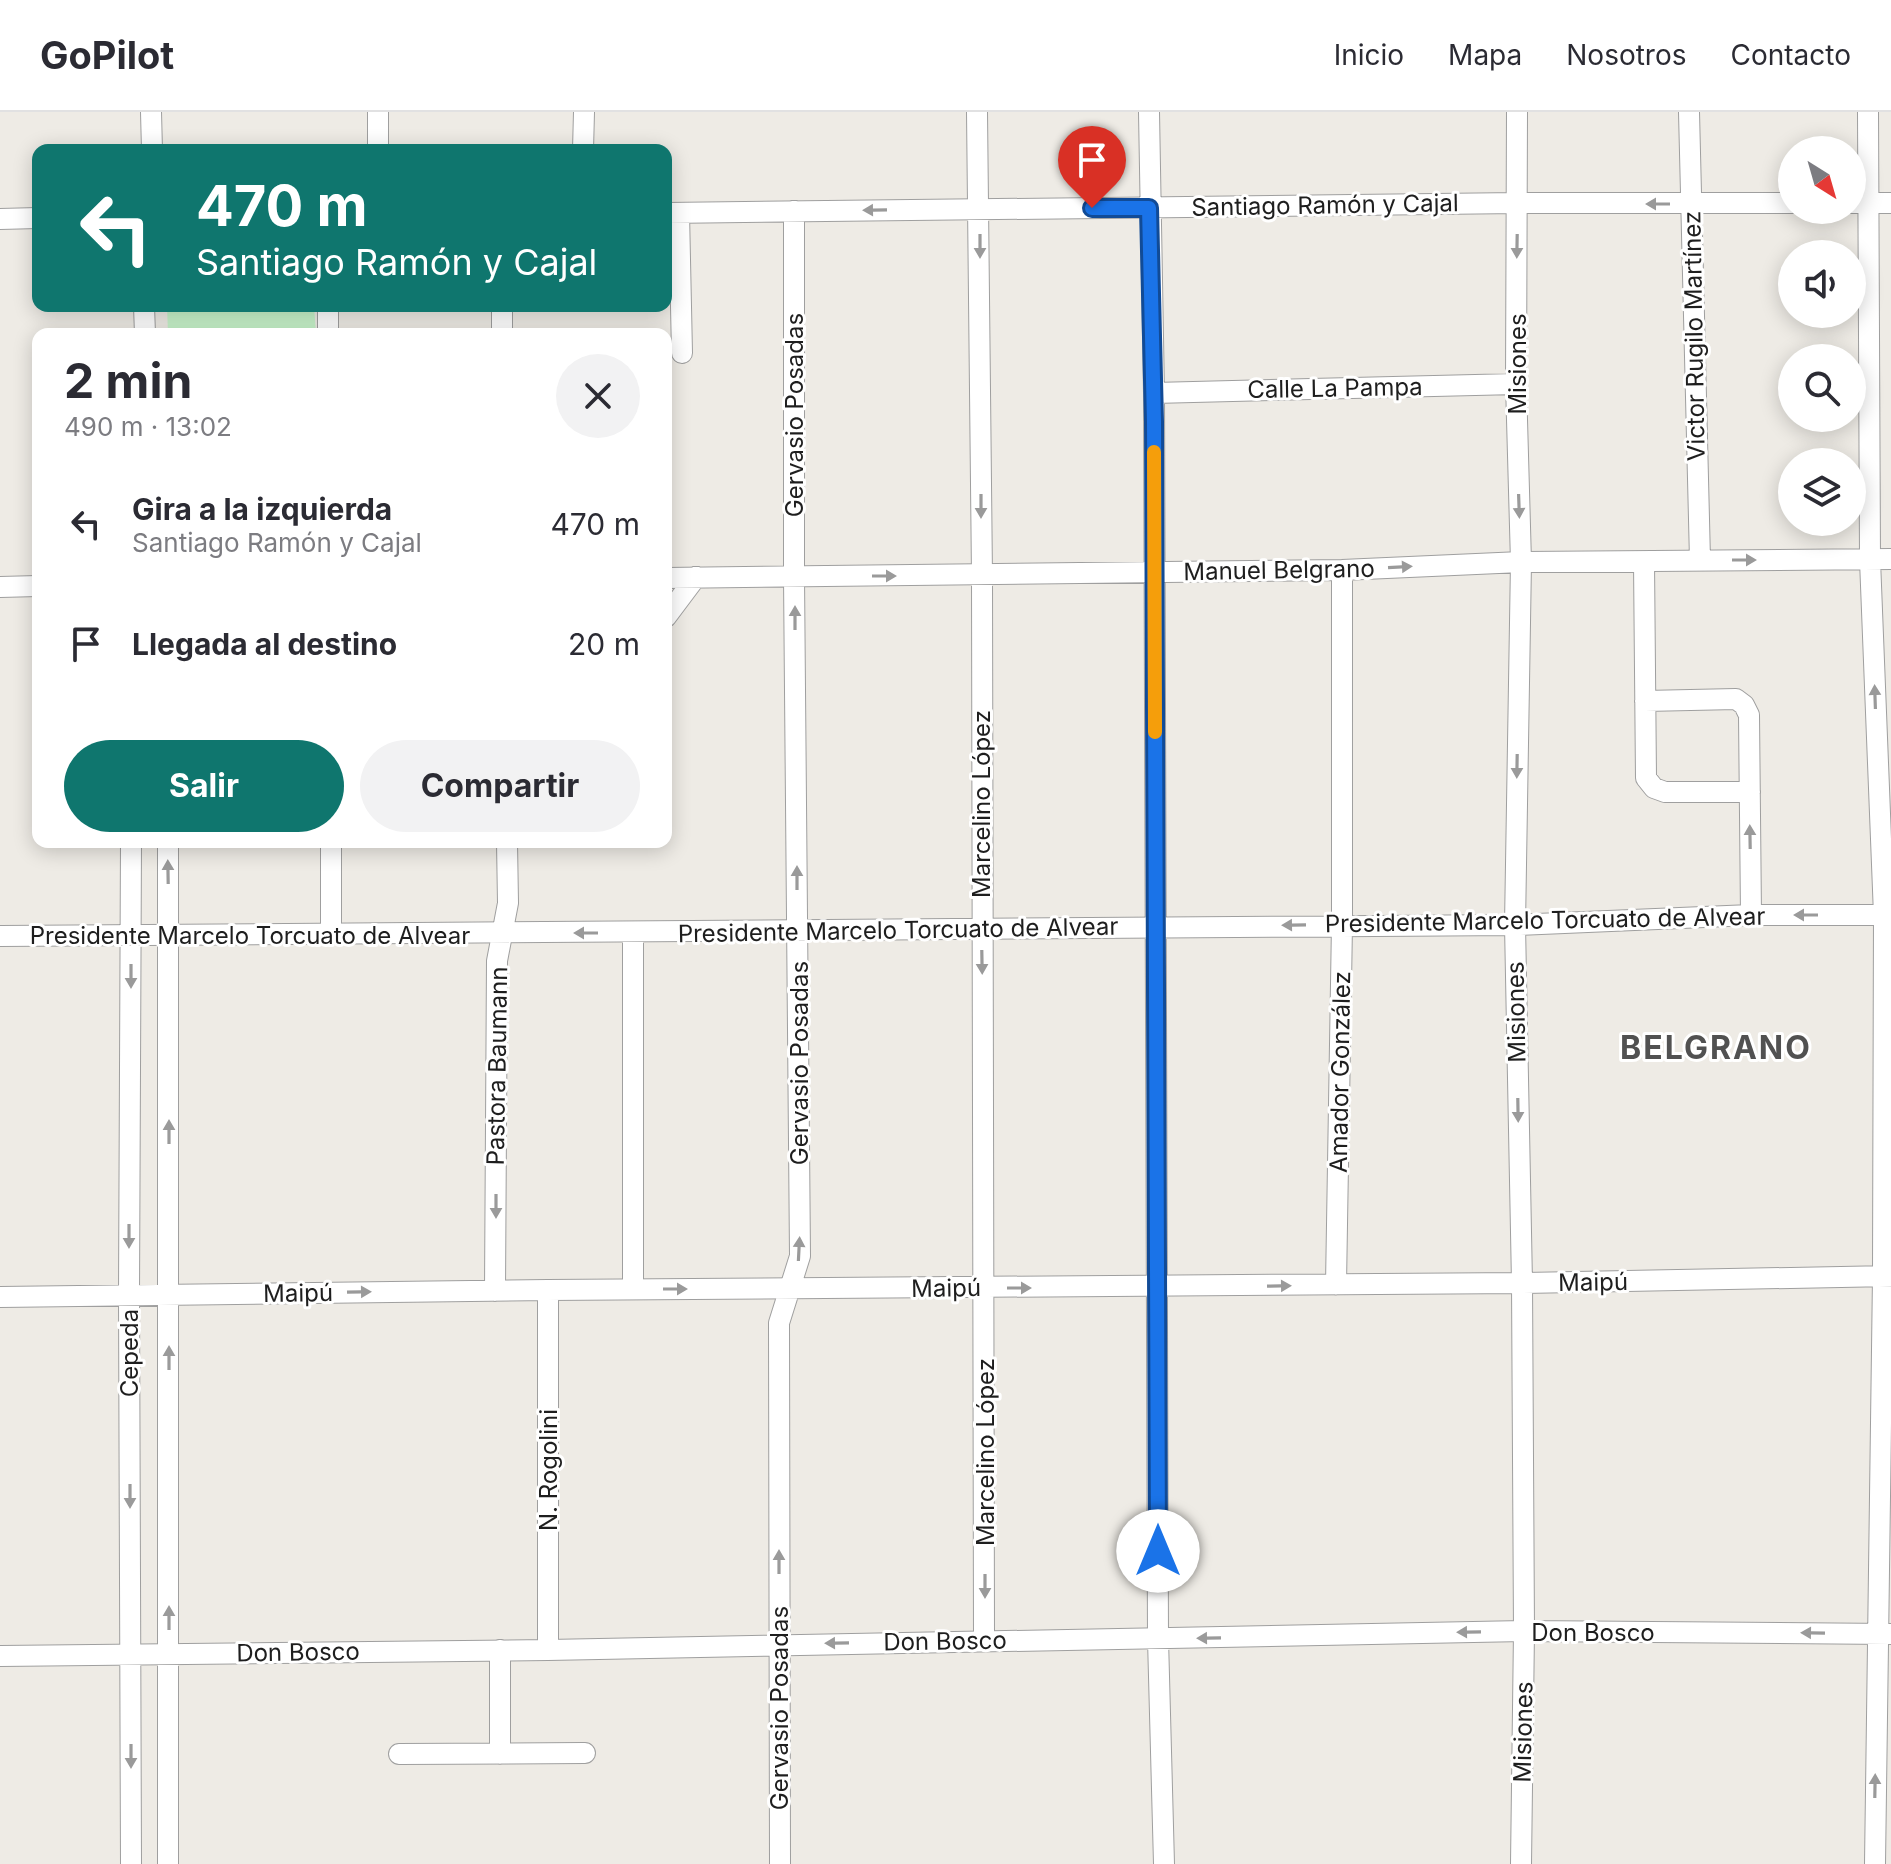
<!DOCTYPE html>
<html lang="es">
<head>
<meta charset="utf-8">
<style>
  body { margin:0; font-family:Inter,sans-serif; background:#f2f2f3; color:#2b2b33; height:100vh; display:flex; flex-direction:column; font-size:30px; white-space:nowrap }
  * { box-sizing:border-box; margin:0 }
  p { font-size:26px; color:#7c7c81 }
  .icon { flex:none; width:44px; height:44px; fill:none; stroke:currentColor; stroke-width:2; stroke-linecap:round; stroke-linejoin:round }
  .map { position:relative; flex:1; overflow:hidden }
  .details { position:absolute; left:32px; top:216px; width:640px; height:520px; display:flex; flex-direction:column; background:#fff; border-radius:16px; box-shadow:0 4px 20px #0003 }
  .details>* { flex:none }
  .guide { position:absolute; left:32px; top:32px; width:640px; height:168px; border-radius:16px; box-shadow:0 4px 20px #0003; background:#0f766e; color:#fff; overflow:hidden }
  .needle { width:52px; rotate:143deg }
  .fabs { position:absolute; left:1778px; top:24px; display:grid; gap:16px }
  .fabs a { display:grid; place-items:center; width:88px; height:88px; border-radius:50%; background:#fff; box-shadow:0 4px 20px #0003; font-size:40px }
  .pin { position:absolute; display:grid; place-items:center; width:68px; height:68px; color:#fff; margin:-82px -34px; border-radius:50% 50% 50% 0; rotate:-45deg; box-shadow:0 0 8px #0007 }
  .pin .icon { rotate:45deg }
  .me { position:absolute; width:88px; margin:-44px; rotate:0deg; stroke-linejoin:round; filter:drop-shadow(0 0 6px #0008) }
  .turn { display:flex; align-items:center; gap:28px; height:168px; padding:0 32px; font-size:36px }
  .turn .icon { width:104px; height:104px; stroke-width:2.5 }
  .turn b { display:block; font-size:56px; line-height:68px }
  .round { display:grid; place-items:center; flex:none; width:84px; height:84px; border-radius:42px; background:#f2f2f3 }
  .head { display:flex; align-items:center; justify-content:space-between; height:136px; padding:0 32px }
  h1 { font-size:48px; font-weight:700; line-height:60px }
  .cta { display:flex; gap:16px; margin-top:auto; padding:16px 32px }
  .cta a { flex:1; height:92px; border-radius:48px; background:#0f766e; color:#fff; font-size:32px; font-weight:700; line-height:92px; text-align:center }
  .cta a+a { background:#f2f2f3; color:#2b2b33 }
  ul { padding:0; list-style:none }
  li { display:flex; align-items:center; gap:24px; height:120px; padding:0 32px }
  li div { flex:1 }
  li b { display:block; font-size:30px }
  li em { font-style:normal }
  header { display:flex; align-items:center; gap:48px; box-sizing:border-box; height:112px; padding:0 40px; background:#fff; border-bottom:2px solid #e1e1e2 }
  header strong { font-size:38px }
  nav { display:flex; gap:44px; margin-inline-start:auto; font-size:28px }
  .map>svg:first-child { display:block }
</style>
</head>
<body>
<header>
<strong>GoPilot</strong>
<nav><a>Inicio</a><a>Mapa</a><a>Nosotros</a><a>Contacto</a></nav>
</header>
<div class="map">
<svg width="1891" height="1752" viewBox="0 0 1891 1752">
  <rect width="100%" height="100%" fill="#eeebe5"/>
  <path fill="#c7f3ca" d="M167,194H314L316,222H168Z"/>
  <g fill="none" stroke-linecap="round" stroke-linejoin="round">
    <defs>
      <path id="minor" d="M151,0L152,38
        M378,0V38
        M977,0L982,464L984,1528
        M1149,0L1154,281L1158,1527L1164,1752
        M1517,0L1516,272L1521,450L1515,813L1522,1171L1524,1519L1521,1752
        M1689,0L1700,448
        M1868,0L1870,448L1884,803L1883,1164L1875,1752
        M583,38L584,0
        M1852,91H1891
        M666,101L1518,91H1792
        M679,101L682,241
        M0,107L38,106
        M144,194L145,222
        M328,194V222
        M502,222V194
        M1154,281L1516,272
        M1644,450L1646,666L1654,676L1665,680H1750
        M666,466L1342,458L1521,450L1891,447
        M0,475L38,474
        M666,505L696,465
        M1645,589L1736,587L1744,593L1749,603L1751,803
        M331,822V730
        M0,824L1515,813L1751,803H1891
        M1336,1173L1342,812V458
        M633,1177V821
        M548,1178V1538
        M495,1179L497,849L508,791L507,730
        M0,1185L548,1178L1522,1171L1891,1164
        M500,1538V1642
        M0,1544L548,1538L1524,1519L1891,1522
        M399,1642L585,1641
        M131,1752L129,1183L131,730
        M168,1752V730
        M780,1752L779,1211L800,1144L794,465V99"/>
    </defs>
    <use href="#minor" stroke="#9f9f9f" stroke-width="22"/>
    <use href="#minor" stroke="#fff" stroke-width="20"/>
  </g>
  <defs><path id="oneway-solid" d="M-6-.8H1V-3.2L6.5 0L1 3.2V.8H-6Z" transform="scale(2)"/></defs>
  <g fill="#9a9a9a">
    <use href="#oneway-solid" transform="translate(1658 92) rotate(-180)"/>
    <use href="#oneway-solid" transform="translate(875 98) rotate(179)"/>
    <use href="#oneway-solid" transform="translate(980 134) rotate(90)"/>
    <use href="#oneway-solid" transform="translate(1517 134) rotate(91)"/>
    <use href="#oneway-solid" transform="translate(981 394) rotate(90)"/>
    <use href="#oneway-solid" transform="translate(1519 394) rotate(88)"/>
    <use href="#oneway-solid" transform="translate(1744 448)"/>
    <use href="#oneway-solid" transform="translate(1400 455) rotate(-3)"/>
    <use href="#oneway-solid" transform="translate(884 464)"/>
    <use href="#oneway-solid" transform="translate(795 506) rotate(-90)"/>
    <use href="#oneway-solid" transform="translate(1875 585) rotate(-92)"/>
    <use href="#oneway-solid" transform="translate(1517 654) rotate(91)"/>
    <use href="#oneway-solid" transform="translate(1750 725) rotate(-91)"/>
    <use href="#oneway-solid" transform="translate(168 760) rotate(-91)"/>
    <use href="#oneway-solid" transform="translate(797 766) rotate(-90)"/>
    <use href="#oneway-solid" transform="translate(1806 803) rotate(-180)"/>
    <use href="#oneway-solid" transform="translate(1294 813) rotate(179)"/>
    <use href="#oneway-solid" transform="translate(586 821) rotate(180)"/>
    <use href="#oneway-solid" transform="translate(982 850) rotate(89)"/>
    <use href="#oneway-solid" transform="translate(131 864) rotate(90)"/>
    <use href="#oneway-solid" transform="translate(1518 998) rotate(89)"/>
    <use href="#oneway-solid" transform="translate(169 1020) rotate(-90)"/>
    <use href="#oneway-solid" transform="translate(496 1094) rotate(90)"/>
    <use href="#oneway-solid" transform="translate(129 1124) rotate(90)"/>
    <use href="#oneway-solid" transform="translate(799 1137) rotate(-87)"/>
    <use href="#oneway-solid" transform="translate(1279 1174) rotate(-1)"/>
    <use href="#oneway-solid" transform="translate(1019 1176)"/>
    <use href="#oneway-solid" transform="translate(675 1177)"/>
    <use href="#oneway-solid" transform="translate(359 1180) rotate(-1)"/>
    <use href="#oneway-solid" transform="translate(169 1246) rotate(-90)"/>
    <use href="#oneway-solid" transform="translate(130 1384) rotate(90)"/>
    <use href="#oneway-solid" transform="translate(779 1450) rotate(-90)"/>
    <use href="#oneway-solid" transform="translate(985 1474) rotate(90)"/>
    <use href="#oneway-solid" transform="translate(169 1506) rotate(-90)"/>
    <use href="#oneway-solid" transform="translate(1469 1520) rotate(179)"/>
    <use href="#oneway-solid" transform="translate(1813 1521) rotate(-179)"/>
    <use href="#oneway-solid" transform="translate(1209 1526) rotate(179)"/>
    <use href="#oneway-solid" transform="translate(837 1531) rotate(179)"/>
    <use href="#oneway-solid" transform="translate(131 1644) rotate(90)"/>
    <use href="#oneway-solid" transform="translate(1875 1674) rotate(-89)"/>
  </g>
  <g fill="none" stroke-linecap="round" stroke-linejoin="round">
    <defs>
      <path id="route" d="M1092,96H1149L1154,310L1158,1439"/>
    </defs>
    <use href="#route" stroke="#114b97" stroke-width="20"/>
    <use href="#route" stroke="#1a73e8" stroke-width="14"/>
    <path stroke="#f59e0b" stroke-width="14" d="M1154,340L1155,620"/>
  </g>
  <g text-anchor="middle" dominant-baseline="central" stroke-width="6" stroke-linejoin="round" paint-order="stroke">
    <g font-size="24" fill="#1e1e1e" stroke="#fff">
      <text transform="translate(1325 93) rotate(-1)">Santiago Ramón y Cajal</text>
      <text transform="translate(1694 224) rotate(-91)">Victor Rugilo Martínez</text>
      <text transform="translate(1517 252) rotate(-90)">Misiones</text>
      <text transform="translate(1335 276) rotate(-1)">Calle La Pampa</text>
      <text transform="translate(794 303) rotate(-90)">Gervasio Posadas</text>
      <text transform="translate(1279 458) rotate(-1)">Manuel Belgrano</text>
      <text transform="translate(981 692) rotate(-90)">Marcelino López</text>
      <text transform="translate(1545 808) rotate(-1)">Presidente Marcelo Torcuato de Alvear</text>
      <text transform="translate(898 818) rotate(-1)">Presidente Marcelo Torcuato de Alvear</text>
      <text x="250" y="823">Presidente Marcelo Torcuato de Alvear</text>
      <text transform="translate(1516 900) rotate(-91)">Misiones</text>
      <text transform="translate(799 951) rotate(-90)">Gervasio Posadas</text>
      <text transform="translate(497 954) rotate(-89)">Pastora Baumann</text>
      <text transform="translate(1340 960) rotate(-89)">Amador González</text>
      <text transform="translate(1593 1170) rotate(-1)">Maipú</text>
      <text transform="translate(946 1176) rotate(-1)">Maipú</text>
      <text transform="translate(298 1181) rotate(-1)">Maipú</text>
      <text transform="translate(129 1241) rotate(-90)">Cepeda</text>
      <text transform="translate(985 1340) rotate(-90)">Marcelino López</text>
      <text transform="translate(548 1358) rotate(-90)">N. Rogolini</text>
      <text x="1593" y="1520">Don Bosco</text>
      <text transform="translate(945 1529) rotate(-1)">Don Bosco</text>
      <text transform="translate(298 1540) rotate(-1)">Don Bosco</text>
      <text transform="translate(779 1596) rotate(-90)">Gervasio Posadas</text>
      <text transform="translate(1523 1620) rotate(-89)">Misiones</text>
    </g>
    <g font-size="32" font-weight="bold" letter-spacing="2" fill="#515151" stroke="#fff">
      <text x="1716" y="935">BELGRANO</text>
    </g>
  </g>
</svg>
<div class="fabs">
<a><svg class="needle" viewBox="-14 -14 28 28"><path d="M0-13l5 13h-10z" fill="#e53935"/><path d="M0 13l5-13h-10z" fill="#7c7c81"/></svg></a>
<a><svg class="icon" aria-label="sound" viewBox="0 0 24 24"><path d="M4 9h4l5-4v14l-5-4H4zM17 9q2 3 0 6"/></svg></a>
<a><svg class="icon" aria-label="search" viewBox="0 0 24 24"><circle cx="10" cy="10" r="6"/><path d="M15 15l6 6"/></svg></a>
<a><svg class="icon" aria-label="layers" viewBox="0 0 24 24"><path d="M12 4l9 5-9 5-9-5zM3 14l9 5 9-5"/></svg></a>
</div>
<div class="pin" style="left:1092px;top:96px;background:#d93025"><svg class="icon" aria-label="arrive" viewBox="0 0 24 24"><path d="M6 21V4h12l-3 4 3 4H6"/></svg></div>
<svg class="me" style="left:1158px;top:1439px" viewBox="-20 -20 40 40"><circle r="19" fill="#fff"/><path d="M0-13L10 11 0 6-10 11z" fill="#1a73e8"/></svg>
<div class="guide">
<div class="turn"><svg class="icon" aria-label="left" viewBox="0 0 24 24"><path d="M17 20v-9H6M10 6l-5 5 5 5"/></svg><div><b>470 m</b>Santiago Ramón y Cajal</div></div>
</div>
<section class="details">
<div class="head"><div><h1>2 min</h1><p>490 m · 13:02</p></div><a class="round"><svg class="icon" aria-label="close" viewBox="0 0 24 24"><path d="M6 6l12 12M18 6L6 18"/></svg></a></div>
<ul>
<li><svg class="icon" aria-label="left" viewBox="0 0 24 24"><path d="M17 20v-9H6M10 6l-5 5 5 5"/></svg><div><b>Gira a la izquierda</b><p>Santiago Ramón y Cajal</p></div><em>470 m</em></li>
<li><svg class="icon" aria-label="arrive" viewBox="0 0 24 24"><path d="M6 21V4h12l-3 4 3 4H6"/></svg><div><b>Llegada al destino</b></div><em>20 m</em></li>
</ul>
<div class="cta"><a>Salir</a><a>Compartir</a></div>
</section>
</div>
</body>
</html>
